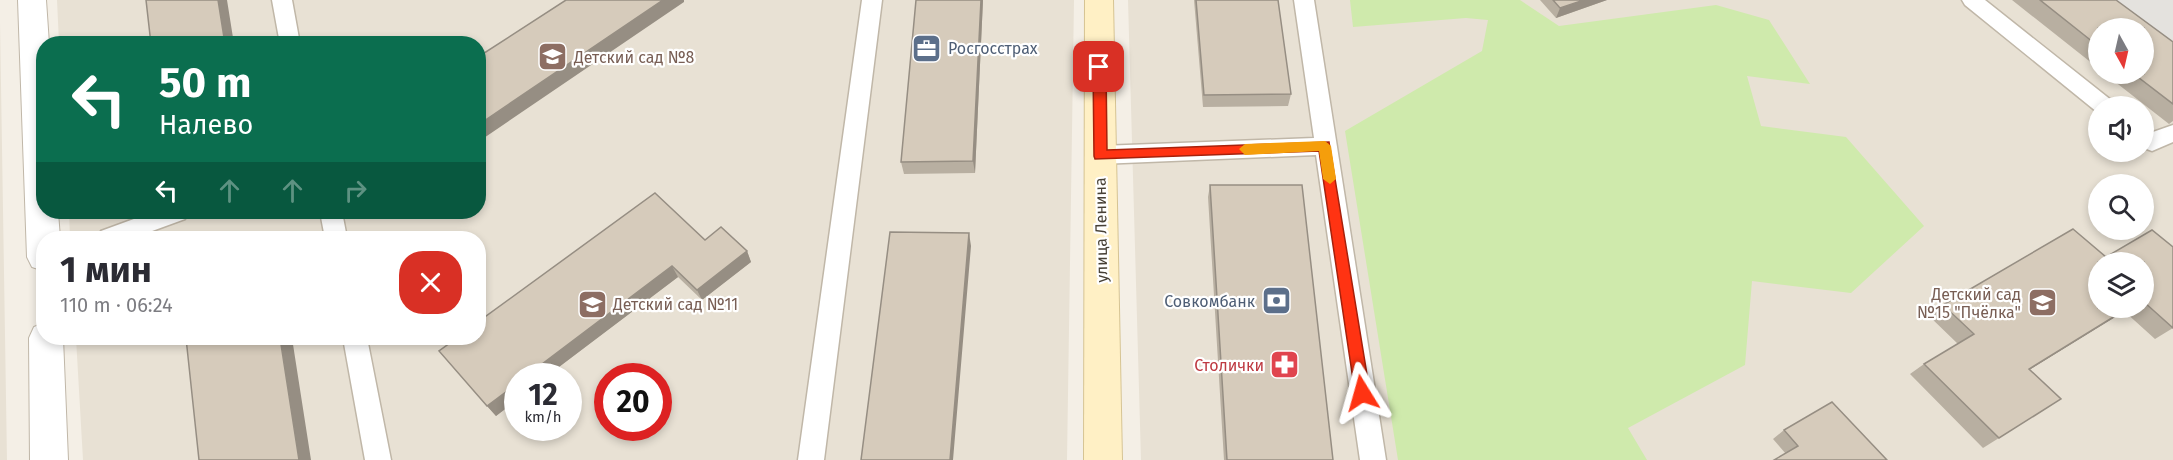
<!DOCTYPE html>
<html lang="ru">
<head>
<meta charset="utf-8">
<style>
  body { margin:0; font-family:"Fira Sans",sans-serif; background:#f7f7f7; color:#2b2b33; height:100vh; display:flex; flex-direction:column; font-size:22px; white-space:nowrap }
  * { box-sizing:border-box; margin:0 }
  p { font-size:20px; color:#7c7c81 }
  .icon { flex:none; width:33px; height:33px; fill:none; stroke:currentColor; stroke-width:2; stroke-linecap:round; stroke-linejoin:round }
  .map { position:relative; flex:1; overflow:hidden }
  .side { position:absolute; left:36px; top:231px; width:450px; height:114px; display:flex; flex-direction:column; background:#fff; border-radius:24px; box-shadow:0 3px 9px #0003 }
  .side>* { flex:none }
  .guide { position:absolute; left:36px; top:36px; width:450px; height:183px; border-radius:24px; box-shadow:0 3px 9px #0003; background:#0b6e4f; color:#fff; overflow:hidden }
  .needle { width:39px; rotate:172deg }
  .tools { position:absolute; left:2088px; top:18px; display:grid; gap:12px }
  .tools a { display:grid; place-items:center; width:66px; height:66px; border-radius:50%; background:#fff; box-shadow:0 3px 9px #0003; font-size:30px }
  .speed { position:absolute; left:504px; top:363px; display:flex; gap:12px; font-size:30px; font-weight:700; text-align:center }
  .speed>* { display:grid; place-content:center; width:78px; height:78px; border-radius:50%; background:#fff; box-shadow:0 3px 9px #0003; line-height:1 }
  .speed small { font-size:15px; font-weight:400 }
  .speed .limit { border:9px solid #d22; background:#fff; color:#111 }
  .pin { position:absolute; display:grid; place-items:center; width:51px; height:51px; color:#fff; margin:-26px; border-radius:12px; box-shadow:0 3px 9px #0006 }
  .me { position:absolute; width:66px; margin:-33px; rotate:352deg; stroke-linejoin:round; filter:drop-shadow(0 0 4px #0008) }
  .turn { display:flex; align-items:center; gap:21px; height:126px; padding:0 24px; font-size:27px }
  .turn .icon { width:78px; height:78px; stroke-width:2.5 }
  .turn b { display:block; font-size:42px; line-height:51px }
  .lanes { display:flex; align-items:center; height:57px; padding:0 24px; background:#0003; justify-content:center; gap:30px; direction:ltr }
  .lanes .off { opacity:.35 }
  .round { display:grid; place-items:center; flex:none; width:63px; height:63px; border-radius:24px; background:#f7f7f7 }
  .summary { display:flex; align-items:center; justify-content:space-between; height:102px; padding:0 24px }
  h1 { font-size:36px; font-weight:700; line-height:45px }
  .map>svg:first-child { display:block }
</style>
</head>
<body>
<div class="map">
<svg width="2173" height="460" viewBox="0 0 2173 460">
  <rect width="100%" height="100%" fill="#f4efe6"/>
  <path fill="#e8e1d4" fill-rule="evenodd" d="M57,0H1074L1067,460H83L76,338H478V238H70L69,212H478V44L59,43ZM518,376H568V428H518ZM608,376H658V428H608Z
    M1128,0H2173V460H1141ZM2098,28H2144V74H2098ZM2098,106H2144V152H2098ZM2098,184H2144V230H2098ZM2098,262H2144V308H2098Z
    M0,22L7,460H0Z"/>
  <path fill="#cfeaac" d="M1350,0H1520L1559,26L1716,5L1769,20L1810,84L1747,76L1761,126L1846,137L1924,226L1851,293L1752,281L1745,365L1628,428L1647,460H1398L1345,131L1482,51L1488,20L1466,18L1353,27Z"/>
  <path fill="#e4e2de" d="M2112,0H2173V46Z"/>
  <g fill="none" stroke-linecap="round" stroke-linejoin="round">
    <defs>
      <path id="service" d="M272,0H292L300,44H280Z
        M862,0H882L824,460H798Z
        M1294,0H1314L1386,460H1360L1316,155L1100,164L1092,161L1089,155L1092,149L1100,146L1314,138Z
        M1962,0H1985L2111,100L2114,106H2098V112H2097L1965,5Z
        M2173,125V142L2152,151L2144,148V130L2153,132Z
        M153,212H188L185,219L133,238H98L101,231Z
        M320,212H342L347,238H325Z
        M343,338H367L391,460H365Z"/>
      <path id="tertiary" d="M18,0H46L49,44H44V212H58L60,238H44V271L32,267L27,257Z
        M44,323V338H63L68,460H30L29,338L34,327Z"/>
      <path id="secondary" d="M1085,0H1113L1122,460H1084Z"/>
    </defs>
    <use href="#service" stroke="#c0b7a8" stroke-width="3"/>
    <use href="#tertiary" stroke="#c0b7a8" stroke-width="2"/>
    <use href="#secondary" stroke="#d6c493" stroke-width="2"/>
    <use href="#service" fill="#fff" fill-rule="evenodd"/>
    <use href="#tertiary" fill="#fff" fill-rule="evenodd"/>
    <use href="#secondary" fill="#fff0c5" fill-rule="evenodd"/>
  </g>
  <path fill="#b8afa1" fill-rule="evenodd" d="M983,0L975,173L904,174L901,162Z
    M1194,0H1278L1291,94L1288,106L1203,107Z
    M1540,0H1607L1556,18Z
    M2012,0H2116L2173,42V121L2169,124L2105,74H2144L2098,28V68Z
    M1210,185L1333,460H1224L1208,197Z
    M655,193L705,240L721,227L747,251L751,262L702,300L678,277L547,376H518V399L496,416L439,351L457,338H478V322Z
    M2073,229L2106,257L2152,230L2173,247V328L2155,339L2124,311L2029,370L2061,399L1983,448L1910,374L1924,364L1958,344L1929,316L1943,305ZM2098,262H2144V308H2098Z
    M1784,430L1887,460L1786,454L1773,439Z"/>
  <path fill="#968e83" d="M218,0H227L234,44H225Z
    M663,0H684V2L478,142V125Z
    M981,0H983L975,173L973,161Z
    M1584,0H1607L1556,18L1560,8Z
    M264,233L270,238H265Z
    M969,233L971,246L953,460H950Z
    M747,251L751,262L702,300L697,290Z
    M672,266L678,277L547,376H526Z
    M2128,308H2130L2013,380L2029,369Z
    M280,338H292L311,460H299Z
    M518,383V399L496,416L487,406Z"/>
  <path fill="#d6cbbb" stroke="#968e83" stroke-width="1.5" d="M146,0H218L225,44H151Z
    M566,0H663L478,125V57Z
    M916,0H981L973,161L901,162Z
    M1196,0H1278L1291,94L1204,95Z
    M1553,0H1584L1560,8Z
    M2040,0H2116L2173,42V104L2134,74H2144V28H2098V46Z
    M1210,185H1302L1333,460H1227Z
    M655,193L705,240L721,227L747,251L697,290L672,266L526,376H518V383L487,406L439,351L457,338H478V322Z
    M2073,229L2106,257L2152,230L2173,247V328L2144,302V262H2098V308H2128L2029,369L2061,399L1999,438L1924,364L1974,334L1943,305Z
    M890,232L969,233L950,460H861Z
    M264,233L265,238H248Z
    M186,338H280L299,460H199Z
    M1832,402L1887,460H1774L1798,446L1784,430Z"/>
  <path fill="#ff3312" stroke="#a6210c" stroke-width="1.5" d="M1099,62L1106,67L1107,150L1329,142L1370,393L1368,397L1362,399L1357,397L1355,393L1319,151L1095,159L1094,156L1093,67Z"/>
  <path fill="#f59e0b" d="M1325,141L1331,146L1336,179L1330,184L1323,179L1319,151L1245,155L1239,149L1245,144Z"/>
  <defs>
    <symbol id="office-square" viewBox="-11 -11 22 22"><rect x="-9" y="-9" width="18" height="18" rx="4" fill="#5c6f8a" stroke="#fff"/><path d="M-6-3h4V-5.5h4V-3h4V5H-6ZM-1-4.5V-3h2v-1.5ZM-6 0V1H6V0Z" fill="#fff"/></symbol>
    <symbol id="school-square" viewBox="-11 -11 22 22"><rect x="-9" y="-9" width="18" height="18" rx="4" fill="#8d6e63" stroke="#fff"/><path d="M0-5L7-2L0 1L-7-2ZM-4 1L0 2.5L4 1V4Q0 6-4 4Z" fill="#fff"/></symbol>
    <symbol id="bank-square" viewBox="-11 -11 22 22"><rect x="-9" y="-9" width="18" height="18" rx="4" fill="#5c6f8a" stroke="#fff"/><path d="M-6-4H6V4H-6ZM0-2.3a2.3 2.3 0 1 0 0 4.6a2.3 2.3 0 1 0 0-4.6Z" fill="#fff"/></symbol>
    <symbol id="pharmacy-square" viewBox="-11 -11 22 22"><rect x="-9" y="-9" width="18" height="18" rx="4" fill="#e0444e" stroke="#fff"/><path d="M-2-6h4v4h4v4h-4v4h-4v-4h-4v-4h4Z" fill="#fff"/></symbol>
  </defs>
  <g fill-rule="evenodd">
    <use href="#office-square" x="910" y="32" width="33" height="33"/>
    <use href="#school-square" x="536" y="40" width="33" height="33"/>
    <use href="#bank-square" x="1260" y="284" width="33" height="33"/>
    <use href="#school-square" x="2026" y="286" width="33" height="33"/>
    <use href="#school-square" x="576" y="288" width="33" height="33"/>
    <use href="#pharmacy-square" x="1268" y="348" width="33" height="33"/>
  </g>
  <g text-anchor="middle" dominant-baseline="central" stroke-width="4.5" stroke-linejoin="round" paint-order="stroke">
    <g font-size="16" fill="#4e5e75" stroke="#fff" text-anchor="start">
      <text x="948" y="48">Росгосстрах</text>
      <text x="1255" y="301" text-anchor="end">Совкомбанк</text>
    </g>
    <g font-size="16" fill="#785e54" stroke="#fff" text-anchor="start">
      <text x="574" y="57">Детский сад №8</text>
      <text x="2021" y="294" text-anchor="end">Детский сад<tspan x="2021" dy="18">№15 "Пчёлка"</tspan></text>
      <text x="613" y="304">Детский сад №11</text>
    </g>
    <g font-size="16" fill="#474035" stroke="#fff">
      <text transform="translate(1101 230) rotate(-91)">улица Ленина</text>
    </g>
    <g font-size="16" fill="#be3a42" stroke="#fff" text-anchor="end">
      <text x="1264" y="365">Столички</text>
    </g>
  </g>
</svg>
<div class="tools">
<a><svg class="needle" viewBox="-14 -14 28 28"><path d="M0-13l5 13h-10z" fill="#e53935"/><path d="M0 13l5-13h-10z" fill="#7c7c81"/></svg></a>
<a><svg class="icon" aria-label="sound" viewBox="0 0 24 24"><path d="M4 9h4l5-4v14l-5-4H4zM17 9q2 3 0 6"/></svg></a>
<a><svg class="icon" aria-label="search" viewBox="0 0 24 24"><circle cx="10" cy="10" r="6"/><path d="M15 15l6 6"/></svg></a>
<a><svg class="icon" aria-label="layers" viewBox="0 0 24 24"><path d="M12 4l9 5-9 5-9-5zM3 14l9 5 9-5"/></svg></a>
</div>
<div class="speed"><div>12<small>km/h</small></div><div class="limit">20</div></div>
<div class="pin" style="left:1099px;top:67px;background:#d93025"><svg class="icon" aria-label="arrive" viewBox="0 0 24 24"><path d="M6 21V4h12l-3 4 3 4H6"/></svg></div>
<svg class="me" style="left:1362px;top:393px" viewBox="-20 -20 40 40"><path d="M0-17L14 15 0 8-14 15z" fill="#ff3312" stroke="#fff" stroke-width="4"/></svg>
<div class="guide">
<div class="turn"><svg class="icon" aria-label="left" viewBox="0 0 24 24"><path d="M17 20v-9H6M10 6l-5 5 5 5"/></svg><div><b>50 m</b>Налево</div></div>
<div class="lanes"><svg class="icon" aria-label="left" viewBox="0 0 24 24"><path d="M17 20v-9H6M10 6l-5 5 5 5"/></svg><svg class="icon off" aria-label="ahead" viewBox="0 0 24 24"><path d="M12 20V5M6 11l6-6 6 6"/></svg><svg class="icon off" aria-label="ahead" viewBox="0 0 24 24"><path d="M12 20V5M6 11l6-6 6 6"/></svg><svg class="icon off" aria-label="right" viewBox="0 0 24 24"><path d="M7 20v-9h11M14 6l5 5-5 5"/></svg></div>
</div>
<section class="side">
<div class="summary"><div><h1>1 мин</h1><p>110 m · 06:24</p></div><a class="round" style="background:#d93025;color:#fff"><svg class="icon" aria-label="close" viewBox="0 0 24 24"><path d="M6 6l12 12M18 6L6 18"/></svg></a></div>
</section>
</div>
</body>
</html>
